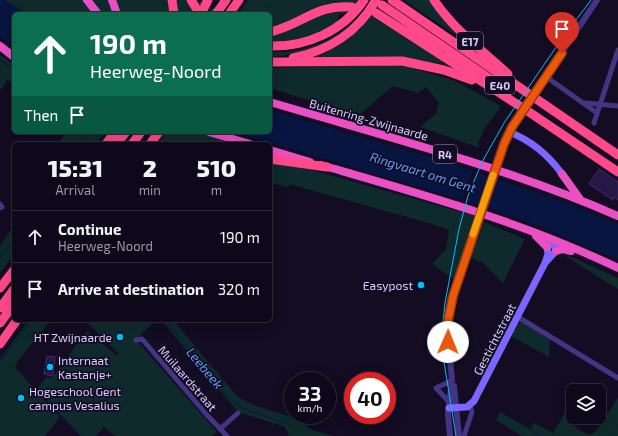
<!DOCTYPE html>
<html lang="en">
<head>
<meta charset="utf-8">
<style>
  body { margin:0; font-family:"Exo 2",sans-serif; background:#171223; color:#f1f3f6; height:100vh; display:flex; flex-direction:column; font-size:15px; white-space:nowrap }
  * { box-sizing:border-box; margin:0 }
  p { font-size:13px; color:#9b9aa2 }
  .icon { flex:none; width:22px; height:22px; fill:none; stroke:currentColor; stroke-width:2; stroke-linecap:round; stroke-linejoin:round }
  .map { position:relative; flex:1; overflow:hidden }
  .sheet { position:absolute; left:12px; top:142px; width:260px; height:180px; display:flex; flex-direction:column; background:#0e091a; border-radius:6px; box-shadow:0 4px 16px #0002,0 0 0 1px #2e2a39 }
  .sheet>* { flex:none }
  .hud { position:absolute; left:12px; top:12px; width:260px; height:122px; border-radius:6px; box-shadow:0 4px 16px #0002,0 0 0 1px #2e2a39; background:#0b6e4f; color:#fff; overflow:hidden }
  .controls { position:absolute; left:566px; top:384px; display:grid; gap:8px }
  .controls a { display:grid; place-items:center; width:40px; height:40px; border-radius:6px; background:#0e091a; box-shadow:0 4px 16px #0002,0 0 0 1px #2e2a39; font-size:20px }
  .speed { position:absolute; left:284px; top:372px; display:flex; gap:8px; font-size:20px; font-weight:700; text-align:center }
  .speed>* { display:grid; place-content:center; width:52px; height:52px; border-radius:50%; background:#0e091a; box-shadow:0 4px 16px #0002,0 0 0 1px #2e2a39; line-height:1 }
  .speed small { font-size:10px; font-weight:400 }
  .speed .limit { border:6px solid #d22; background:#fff; color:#111 }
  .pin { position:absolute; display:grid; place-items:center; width:34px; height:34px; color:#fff; margin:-41px -17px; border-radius:50% 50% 50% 0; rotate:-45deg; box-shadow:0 0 4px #0007 }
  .pin .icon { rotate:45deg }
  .me { position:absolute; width:44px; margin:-22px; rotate:1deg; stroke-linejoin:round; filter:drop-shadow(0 0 3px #0008) }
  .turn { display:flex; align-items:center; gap:14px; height:84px; padding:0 12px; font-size:18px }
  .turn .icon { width:52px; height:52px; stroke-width:2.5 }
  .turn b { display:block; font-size:28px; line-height:34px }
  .then { display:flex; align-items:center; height:38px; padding:0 12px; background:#0003; gap:8px; font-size:15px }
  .eta { display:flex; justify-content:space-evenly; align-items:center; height:68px; text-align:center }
  .eta b { font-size:24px; font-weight:800; line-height:28px }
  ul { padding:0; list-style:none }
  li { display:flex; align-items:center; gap:12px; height:52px; padding:0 12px; border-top:1px solid #2e2a39 }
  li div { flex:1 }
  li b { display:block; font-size:15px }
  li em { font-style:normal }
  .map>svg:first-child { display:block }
</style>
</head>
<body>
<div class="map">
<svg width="618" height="436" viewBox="0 0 618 436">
  <rect width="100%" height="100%" fill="#130c22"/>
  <path fill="#0f2a2c" d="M5,0H167L169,14H25Z
    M177,0H185L194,14H178Z
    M248,0H358L355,4C317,0 303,19 270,28V14H238Z
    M404,0H430L456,32L454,34Z
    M343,11H348L346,14H339L337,23L307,38L270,43V37L281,34L315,17Z
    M371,16L443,61L441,64L404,57L322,58L321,55C341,46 358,33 371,16Z
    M347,26H351C326,46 301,55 270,57V52C297,53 327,45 347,26Z
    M0,55L14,65V84L7,80L0,91Z
    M371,64L409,67L455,81L501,106L485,128L478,143L480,148L420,127L438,112L436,109L439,103L426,87L418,93L393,86L358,116L270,88V68Z
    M66,132H105L96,144H58Z
    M166,132H195L236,144H157Z
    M270,154L305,168L475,216L455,280L432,264L446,249L449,230L432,224L289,184L288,187L270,183Z
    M484,222L525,239L503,283L483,263L471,258Z
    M14,225V254L0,273V246Z
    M558,254L572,257L618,278V289L565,256Z
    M29,320H51L17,362L15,367L60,417L45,436H0V359Z
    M85,320H173L238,397L253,405L304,421V424L310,429L333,436H289L285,427L238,412L163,322H154L134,341L138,342L217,432L212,436H115L104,427L96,436H81L52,406L38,388L46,377L52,378L87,331L117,356L119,354Z
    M522,322L550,340L549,357L511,336L517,325Z
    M618,397V436H522L496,420L500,412L531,429L534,423L553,433L573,399C573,406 567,414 568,420C570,425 576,427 580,430C584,432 587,435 591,434C599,432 613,404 618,397Z"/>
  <path fill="#071540" d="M0,0H5L25,14H14V47L0,37Z
    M270,110C387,145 506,176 618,224V260L543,228L492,209L235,132H270Z"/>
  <path fill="#130c22" d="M474,169L480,171L467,204L461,202Z"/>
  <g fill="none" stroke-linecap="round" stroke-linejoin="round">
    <path stroke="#071540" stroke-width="1" d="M0,60L14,69
      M80,144L87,132
      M0,258L14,239
      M165,320L230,399L242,408L293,426
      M0,361L32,320
      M17,365L52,407L79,436
      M481,400L541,436"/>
  </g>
  <path fill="#261844" stroke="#412971" d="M599,169L618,182V200L614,197L613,200L589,184Z
    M47,356L55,357L53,376L44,374Z"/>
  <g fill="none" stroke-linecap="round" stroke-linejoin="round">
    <path stroke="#312943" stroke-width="9" stroke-dasharray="9 4.5" stroke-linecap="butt" d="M202,0L214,14"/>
    <path stroke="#433583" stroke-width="5" d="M545,76L597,113
      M585,103L618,106
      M594,123L618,50
      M0,204L2,207L0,208
      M518,317L618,378
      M136,340L142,339L206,414L227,436
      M451,404L436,388L447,383L452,379
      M220,429L238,413
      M464,436L472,412L470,405"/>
    <path stroke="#433583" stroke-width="6" d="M454,386L459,436
      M450,436L448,414L452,379L447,331L450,310L458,280L500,156L512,127L597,0"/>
    <path stroke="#7d65ff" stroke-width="7" d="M509,132C530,140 549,156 562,174
      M449,408L467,407L474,401L545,263L556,251C556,247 554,244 549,245L547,247L548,254L545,263"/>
    <path stroke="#ea4fc4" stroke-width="8" d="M87,0L98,14
      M112,0L117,14
      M0,46L14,57
      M270,102C387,137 506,167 618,216
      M209,132L250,144
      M270,150L310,162
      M321,165C421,194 523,222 618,268
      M562,174L580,199
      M536,236L547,247
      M556,251L563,249L571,251"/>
    <path stroke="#ff4988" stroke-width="9" d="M172,0L174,14
      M191,0L196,8
      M392,0L618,155
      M434,0C454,30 482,50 508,74
      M382,5L508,91
      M376,13L529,112L618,172
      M201,14L208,0
      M216,14L226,0
      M229,14L239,0
      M270,32C301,25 316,4 352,7
      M270,46C307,47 343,31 364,0
      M293,58C328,51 358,32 376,0
      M270,62L402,61L444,70L472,80
      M106,144L115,132
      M116,144L126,132
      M132,144L141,132
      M150,144L159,132
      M270,159L327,167
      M0,288L14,270
      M0,308L14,289
      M0,323L14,304
      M0,344L17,320"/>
    <path stroke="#00bff9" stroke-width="1" d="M456,436L444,362L443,321L445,303L459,229L468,196L482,162L504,123L561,40L591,0"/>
  </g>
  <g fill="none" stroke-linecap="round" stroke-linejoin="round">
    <defs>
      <path id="route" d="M448,342V321L453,296L504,144L512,127L562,53"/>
    </defs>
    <use href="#route" stroke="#983908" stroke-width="10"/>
    <use href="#route" stroke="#ea580c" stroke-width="7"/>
    <path stroke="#f59e0b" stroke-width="7" d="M473,234L493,175"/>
  </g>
  <g fill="#00bff9" stroke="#130c22" stroke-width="1.5">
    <circle cx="421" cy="285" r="4"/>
    <circle cx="120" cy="337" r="4"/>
    <circle cx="50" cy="367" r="4"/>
    <circle cx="21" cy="398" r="4"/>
  </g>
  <g text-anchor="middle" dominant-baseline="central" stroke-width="3.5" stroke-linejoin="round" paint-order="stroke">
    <g fill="#130c22" stroke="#9e94bd" stroke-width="1">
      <rect x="457" y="32" width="26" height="18" rx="3"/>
      <rect x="485" y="76" width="30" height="18" rx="3"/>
      <rect x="433" y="145" width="24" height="18" rx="3"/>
    </g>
    <g font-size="11" font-weight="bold" fill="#daceff">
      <text x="470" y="41">E17</text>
      <text x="500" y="85">E40</text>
      <text x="445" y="154">R4</text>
    </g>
    <g font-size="12" fill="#daceff" stroke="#130c22">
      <text transform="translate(369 119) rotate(16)">Buitenring-Zwijnaarde</text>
      <text transform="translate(494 339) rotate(-63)">Gestichtstraat</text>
      <text transform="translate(188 378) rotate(49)">Muilaardstraat</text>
    </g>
    <g font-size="12" fill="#daceff" stroke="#130c22" text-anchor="end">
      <text x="413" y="285">Easypost</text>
      <text x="112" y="337">HT Zwijnaarde</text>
      <text x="58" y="360" text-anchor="start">Internaat<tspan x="58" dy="14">Kastanje+</tspan></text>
      <text x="29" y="391" text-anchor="start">Hogeschool Gent<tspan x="29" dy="14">campus Vesalius</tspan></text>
    </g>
    <g font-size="13" font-style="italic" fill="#5c9eff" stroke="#130c22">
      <text transform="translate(423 172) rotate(17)">Ringvaart om Gent</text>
      <text transform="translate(205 368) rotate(50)">Leebeek</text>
    </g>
  </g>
</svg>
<div class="controls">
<a><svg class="icon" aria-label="layers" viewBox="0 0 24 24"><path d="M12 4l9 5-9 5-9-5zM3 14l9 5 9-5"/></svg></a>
</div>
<div class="speed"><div>33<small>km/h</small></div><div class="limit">40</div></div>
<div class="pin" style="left:562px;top:53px;background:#d93025"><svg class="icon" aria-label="arrive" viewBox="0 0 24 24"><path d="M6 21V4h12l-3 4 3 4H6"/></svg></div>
<svg class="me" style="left:448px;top:342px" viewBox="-20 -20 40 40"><circle r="19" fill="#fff"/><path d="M0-13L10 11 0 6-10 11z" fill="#ea580c"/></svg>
<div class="hud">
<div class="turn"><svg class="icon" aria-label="ahead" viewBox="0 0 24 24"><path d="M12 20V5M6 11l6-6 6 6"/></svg><div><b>190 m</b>Heerweg-Noord</div></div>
<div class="then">Then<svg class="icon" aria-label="arrive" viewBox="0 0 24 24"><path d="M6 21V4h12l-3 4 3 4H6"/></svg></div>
</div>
<section class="sheet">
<div class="eta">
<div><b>15:31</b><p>Arrival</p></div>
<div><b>2</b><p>min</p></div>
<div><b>510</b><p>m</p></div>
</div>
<ul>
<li><svg class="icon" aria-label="ahead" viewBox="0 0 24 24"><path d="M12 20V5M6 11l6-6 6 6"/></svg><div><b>Continue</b><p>Heerweg-Noord</p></div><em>190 m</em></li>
<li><svg class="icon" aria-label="arrive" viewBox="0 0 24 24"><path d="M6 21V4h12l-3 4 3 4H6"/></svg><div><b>Arrive at destination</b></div><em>320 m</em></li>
</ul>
</section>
</div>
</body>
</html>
